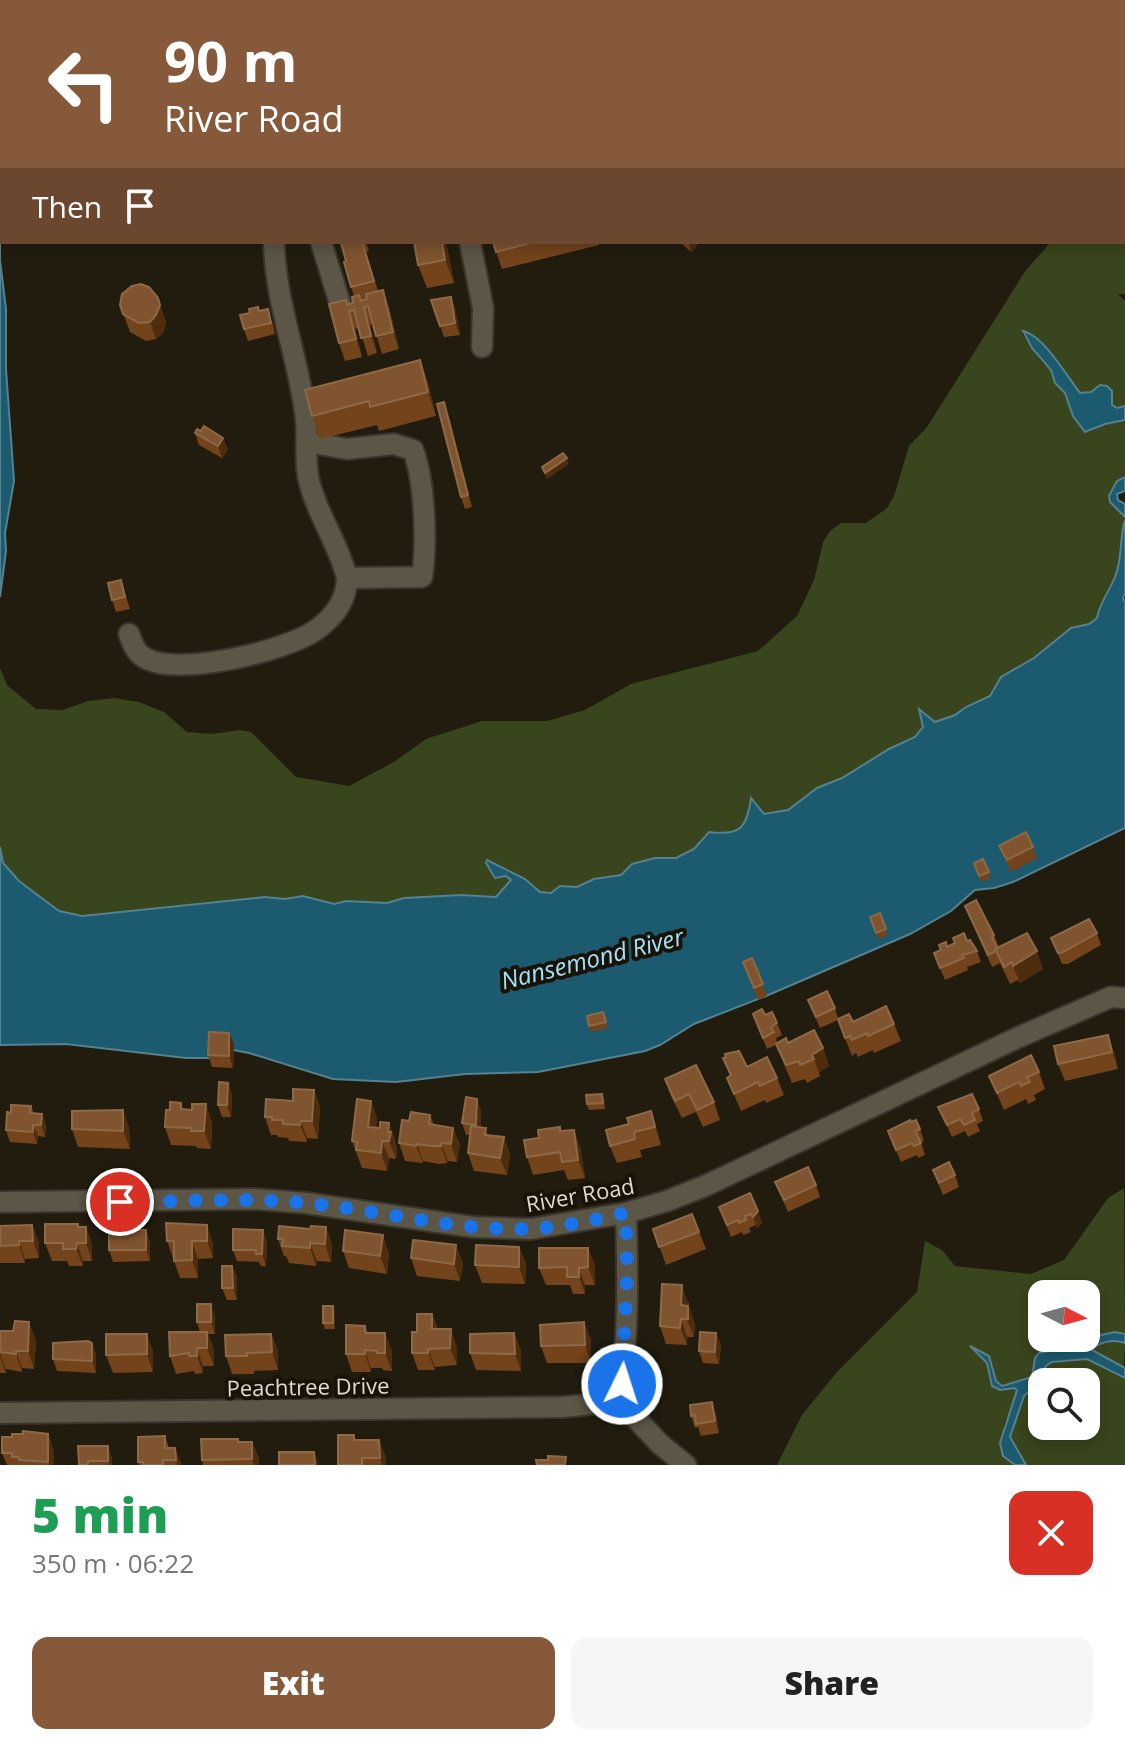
<!DOCTYPE html>
<html lang="en">
<head>
<meta charset="utf-8">
<style>
  body { margin:0; font-family:"Open Sans",sans-serif; background:#f6f6f6; color:#222; height:100vh; display:flex; flex-direction:column; font-size:30px; white-space:nowrap }
  * { box-sizing:border-box; margin:0 }
  p { font-size:26px; color:#767676 }
  .icon { flex:none; width:44px; height:44px; fill:none; stroke:currentColor; stroke-width:2; stroke-linecap:round; stroke-linejoin:round }
  .map { position:relative; height:1465px; overflow:hidden }
  .details { display:flex; flex-direction:column; background:#fff; flex:1 }
  .details>* { flex:none }
  .top-card { position:absolute; left:0px; top:0px; width:1126px; height:244px; box-shadow:0 4px 12px #0003; background:#85593a; color:#fff; overflow:hidden }
  .needle { width:52px; rotate:96deg }
  .fabs { position:absolute; left:1028px; top:1280px; display:grid; gap:16px }
  .fabs a { display:grid; place-items:center; width:72px; height:72px; border-radius:16px; background:#fff; box-shadow:0 4px 12px #0003; font-size:40px }
  .pin { position:absolute; display:grid; place-items:center; width:68px; height:68px; color:#fff; margin:-34px; border:4px solid #fff; border-radius:50%; box-shadow:0 2px 8px #0007 }
  .me { position:absolute; width:88px; margin:-44px; rotate:4deg; stroke-linejoin:round; filter:drop-shadow(0 0 6px #0008) }
  .turn { display:flex; align-items:center; gap:28px; height:168px; padding:0 32px; font-size:36px }
  .turn .icon { width:104px; height:104px; stroke-width:2.5 }
  .turn b { display:block; font-size:56px; line-height:68px }
  .then { display:flex; align-items:center; height:76px; padding:0 32px; background:#0003; gap:16px; font-size:30px }
  .round { display:grid; place-items:center; flex:none; width:84px; height:84px; border-radius:16px; background:#f6f6f6 }
  .overview { display:flex; align-items:center; justify-content:space-between; height:136px; padding:0 32px }
  h1 { font-size:48px; font-weight:800; line-height:60px; color:#1e9e55 }
  .action { display:flex; gap:16px; margin-top:auto; padding:16px 32px }
  .action a { flex:1; height:92px; border-radius:16px; background:#85593a; color:#fff; font-size:32px; font-weight:800; line-height:92px; text-align:center }
  .action a+a { background:#f6f6f6; color:#222 }
  .map>svg:first-child { display:block }
</style>
</head>
<body>
<div class="map">
<svg width="1125" height="1465" viewBox="0 0 1125 1465">
  <rect width="100%" height="100%" fill="#221c0f"/>
  <path fill="#39451c" fill-rule="evenodd" d="M1125,197V294H1118L1125,301V406L1117,408L1112,405V391L1100,385L1091,392L1080,394L1048,350L1031,333H1022L1041,361L1051,370L1055,383L1065,393L1073,416L1089,432L1105,424L1125,420V477L1117,481L1110,502L1125,517C1122,536 1123,557 1116,576C1110,591 1100,601 1097,618L1089,624L1071,628L1034,658L1001,677L990,696L966,707L956,715L935,722L924,711L923,727L915,738L889,749L842,778L817,788L788,810L764,814L759,810L755,800C745,828 740,836 708,832L694,849L676,858H655L622,875L594,879L577,887L560,886L551,893L540,892L525,879L506,876L512,880L496,897L461,895L404,898L387,903L346,901L334,904L303,896L285,899L265,897L82,916L59,911L19,882L3,863L0,847V668L7,685L36,709L63,710L88,701L114,698L139,702L164,712L187,732L212,734L239,730L251,732L296,777L349,786L394,762L426,739L482,721H547L585,710L631,684L758,651L797,616L814,580L823,542L830,531L841,523H866L887,508L894,496L909,446L927,427L1026,270L1051,242H1124Z
    M1124,1188L1125,1334L1115,1332L1101,1335L1077,1346L1039,1353L1035,1358L1032,1377L1002,1386L996,1381L993,1365L971,1349L987,1363L989,1379L1000,1390L1014,1388L1017,1390L1013,1406L1004,1424L1003,1456L1015,1465H777L802,1415L837,1372L917,1292L925,1241L942,1250L955,1266L1031,1274L1064,1260L1108,1198ZM1042,1294H1086V1338H1042Z
    M1116,1340L1125,1343L1124,1369L1091,1350L1096,1345Z
    M1087,1359L1125,1378V1465H1026L1010,1437L1024,1396L1038,1384L1046,1366L1052,1361ZM1042,1382H1086V1426H1042Z"/>
  <path fill="#1c5a70" stroke="#56818e" stroke-width="2" d="M0,216V260L6,309V369L14,481L5,533L6,551L0,597Z
    M1023,331C1043,335 1067,376 1080,393L1091,392L1100,385L1107,386L1112,391V405L1117,408L1125,406V420L1105,424L1085,432L1073,416L1065,393L1055,383L1051,370L1032,348Z
    M1125,477V491L1117,494L1118,500L1125,504V517L1110,502L1109,496L1117,481Z
    M1125,520V593L1123,598L1125,602V828L1013,882L994,888L975,890L951,911L910,934L766,996L694,1024L660,1045L645,1051L538,1072L465,1074L396,1082L333,1079L249,1053L223,1048L209,1058H186L66,1044L0,1045V847L3,863L19,881L59,911L82,916L265,897L285,899L303,896L334,904L346,901L387,903L404,898L461,895L496,897L511,880L506,876L495,878L486,863L487,860L525,879L540,892L551,893L560,886L577,887L594,879L621,875L632,864L655,858H676L694,849L709,832C740,836 747,828 751,798L764,814L788,810L817,788L842,778L889,749L915,737L923,727L919,709L935,722L955,715L966,707L990,696L1001,677L1034,658L1071,628L1089,624L1097,618C1100,602 1109,592 1115,577C1123,558 1119,538 1125,520Z
    M1115,1332L1125,1334V1343C1114,1339 1100,1341 1092,1350L1125,1368V1378L1087,1359L1052,1362L1046,1366L1038,1384L1024,1396L1010,1437L1026,1465H1015L1003,1456L1000,1443L1017,1390L1014,1388L1000,1390L992,1386L987,1363L970,1346L989,1356L996,1381L1002,1386L1032,1377L1035,1358L1039,1353L1077,1346L1101,1335Z"/>
  <g fill="none" stroke-linecap="round" stroke-linejoin="round">
    <defs>
      <path id="minor" d="M344,0V2
        M513,0L514,2
        M681,0V2
        M827,0L833,2
        M1000,0L1001,2
        M411,2L416,0
        M739,2L741,0
        M274,242C275,302 299,359 306,419C308,439 304,460 309,481C317,515 339,544 347,578L422,577C427,544 425,481 413,450L394,444L347,449L307,442
        M321,242L342,310
        M470,242L483,308L482,347
        M129,634C133,645 136,654 147,659C181,676 286,651 316,630C334,617 347,600 347,578
        M0,1202L254,1199L306,1203L473,1227L531,1229L626,1213L667,1201L707,1185L1019,1037L1111,997L1125,998
        M615,1396C631,1374 627,1246 626,1213
        M615,1396L660,1444L686,1465
        M0,1413L563,1407L601,1403L615,1396"/>
    </defs>
    <use href="#minor" stroke="#3a362e" stroke-width="24"/>
    <use href="#minor" stroke="#5c5647" stroke-width="20"/>
  </g>
  <path fill="#73431b" d="M420,0H445L446,2H420Z
    M339,242H366L369,251L366,252L378,291L389,307L399,349L382,354L373,324L370,325L377,353L368,356L359,328L355,329L362,357L345,361L339,343L348,305L353,303L354,296L351,287L345,258Z
    M446,242L454,283L427,288L418,265Z
    M493,242H599V245L502,269Z
    M680,242H697L698,244L691,252Z
    M158,298L166,323L163,333L156,339L146,341L130,332L120,305Z
    M431,300L455,308L460,335L444,337Z
    M259,311L272,321L275,334L248,341L244,329Z
    M420,360L428,383L436,416L379,431L377,425L320,439L312,416Z
    M448,414L472,507L465,509L461,497Z
    M201,431L223,438L228,450L222,458L199,445L195,433Z
    M121,580L130,609L116,612L112,600Z
    M999,846L1033,847L1037,858L1011,872Z
    M983,859L991,878L981,882L974,863Z
    M965,906L994,935L999,947L1043,969L1020,983L1018,980L1010,984L1000,963L992,967Z
    M880,913L888,935L878,939L870,917Z
    M1097,933L1101,945L1068,964H1062L1051,938Z
    M967,941L977,951L981,962L967,967L968,970L945,980L934,953L955,943Z
    M752,958L767,996L758,1000L743,962Z
    M808,1000L835,1008L838,1019L853,1022L894,1024L901,1041L874,1053L873,1050L858,1057L856,1053L852,1056L838,1020L820,1028Z
    M603,1012L608,1028L591,1032L589,1026Z
    M753,1014L765,1015L777,1023L782,1035L776,1038L777,1043H788L823,1048L829,1066L819,1072L820,1076L807,1083L805,1079L792,1083L776,1045L767,1049Z
    M229,1033L234,1044L233,1068L212,1067L208,1055Z
    M1054,1046L1114,1052L1118,1069L1065,1081L1058,1064Z
    M723,1058L777,1078L784,1095L766,1103L765,1100L741,1111L727,1078L730,1076Z
    M1039,1072L1045,1089L1034,1095L1036,1100L1028,1104L1026,1099L1004,1110L989,1076Z
    M665,1079L714,1102L720,1120L703,1127L696,1112L682,1118L671,1096Z
    M228,1083L232,1095L231,1117H222L218,1105Z
    M314,1090L320,1107L318,1139L307,1138V1142L289,1141L288,1138L278,1137L277,1135H271L265,1117Z
    M602,1094L604,1100L605,1109L589,1110L587,1104Z
    M371,1101L377,1119L376,1128H380L389,1123L395,1141L397,1150L396,1159L389,1158L387,1171L362,1168L352,1141Z
    M31,1106L34,1114H42L46,1126L45,1137L38,1136L37,1144L10,1142L6,1130L11,1113Z
    M938,1107L979,1109L983,1121L977,1124L980,1131L968,1137L965,1131L952,1137Z
    M184,1109L212,1122L211,1149L197,1148L196,1146L171,1145L165,1127L170,1110Z
    M123,1110L129,1128L130,1149L78,1147L72,1129Z
    M481,1110V1128L489,1135L504,1137L510,1155L507,1175L474,1171L468,1153L470,1135H466L462,1123Z
    M651,1111L661,1145L640,1150L642,1157L617,1163L610,1146L629,1124Z
    M430,1115L434,1125L453,1128L460,1145L457,1162L448,1161L447,1163L439,1164L423,1161V1163L405,1161L399,1143L409,1121Z
    M920,1129L924,1141L921,1142L925,1155L918,1158L917,1155L901,1162L888,1131Z
    M561,1131L580,1147L585,1178L568,1180L564,1170L533,1175L527,1157L539,1138Z
    M933,1170L955,1175L959,1187L943,1195Z
    M775,1182L816,1185L820,1197L788,1212Z
    M750,1193L762,1223L757,1228L756,1225L749,1228L751,1232L743,1235L742,1232L731,1237L719,1207Z
    M692,1214L706,1249L666,1265L653,1229Z
    M166,1223L213,1243V1258L198,1259V1278H180L167,1241Z
    M78,1224L79,1227H86L92,1245V1261H83V1266H69L67,1261H52L45,1243Z
    M32,1225L39,1243V1258L25,1259V1263H0V1226Z
    M326,1227L332,1245L331,1262L317,1261L316,1266L289,1263L286,1256H284L278,1239L310,1229Z
    M146,1230L150,1242V1261L113,1262L109,1250Z
    M267,1242L266,1266H261L259,1262L237,1261L233,1250Z
    M519,1247L526,1264L525,1284L482,1283L475,1265Z
    M588,1248L595,1266V1285H585V1294H573L570,1285H546L539,1268Z
    M343,1251L389,1253L387,1274L349,1268Z
    M411,1258L463,1263L460,1281L417,1276Z
    M232,1266L237,1277V1300H227L222,1288Z
    M689,1302L688,1306L695,1324L694,1337H687V1345L666,1344L660,1326Z
    M333,1306L335,1312V1329H325L323,1323Z
    M432,1314L438,1329L457,1347V1365L435,1367V1370H418L412,1353L417,1332Z
    M215,1316V1334H208L214,1350V1366H203V1373L195,1374L194,1371L176,1374L170,1356L200,1332L197,1322Z
    M584,1322L591,1340V1363H547L541,1346Z
    M365,1326L368,1333L392,1351V1371L383,1370L382,1368H371V1372H352L346,1354Z
    M0,1331L36,1340L34,1369L22,1368V1372L6,1369V1373H0Z
    M514,1333L521,1351V1371L476,1370L470,1353Z
    M271,1334L278,1351V1370L254,1371V1374H232L226,1356Z
    M92,1343L96,1355V1373L57,1371L53,1359Z
    M721,1344L719,1364L703,1363L699,1351Z
    M153,1351V1372L113,1373L106,1355Z
    M716,1414L719,1433L701,1436L698,1427L695,1428L691,1416Z
    M48,1434L54,1452V1465H7L2,1453Z
    M165,1436L169,1448L182,1465H139L138,1462Z
    M356,1440L386,1457V1465H338Z
    M239,1442H252L259,1459V1465H203L202,1460Z
    M78,1446L112,1458V1465H79Z"/>
  <path fill="#4e2d0e" d="M442,242H446L454,283L445,260Z
    M693,242H697L698,244L691,252L689,246Z
    M383,290L389,307L399,349L393,332Z
    M359,295L370,325L377,353L371,336Z
    M451,297L455,308L460,335L455,323Z
    M158,298L166,323L163,333L156,339L150,322Z
    M349,311L355,329L362,357L356,339Z
    M420,360L428,383L436,416L428,392Z
    M444,402L448,414L472,507L468,495Z
    M223,438L228,450L222,458L218,446Z
    M567,458L569,464L547,479L545,473Z
    M1037,951L1043,969L1020,983L1013,966Z
    M229,1033L234,1044L233,1068L229,1056Z
    M1108,1035L1114,1052L1118,1069L1112,1052Z
    M823,1048L829,1066L819,1072L812,1055Z
    M228,1083L232,1095L231,1117L227,1105Z
    M314,1090L320,1107L318,1139L312,1121Z
    M477,1099L481,1110V1137L476,1125Z
    M371,1101L377,1119L374,1144L368,1127Z
    M206,1104L212,1122L211,1149L204,1131Z
    M123,1110L129,1128L130,1149L123,1131Z
    M651,1111L657,1129L661,1145L655,1127Z
    M42,1114L46,1126L45,1137L41,1125Z
    M301,1121L307,1138V1142L300,1125Z
    M389,1123L397,1150L396,1159L389,1141L388,1132Z
    M33,1125L38,1136L37,1144L33,1132Z
    M453,1128L460,1145L457,1162L451,1144Z
    M574,1130L580,1147L585,1178L578,1160Z
    M504,1137L510,1155L507,1175L500,1158Z
    M382,1141L389,1158L387,1171L381,1153Z
    M441,1143L448,1161L447,1163L441,1146Z
    M417,1144L423,1161V1163L416,1146Z
    M758,1211L762,1223L757,1228L753,1217Z
    M32,1225L39,1243V1258L33,1241Z
    M207,1225L213,1243V1258L207,1241Z
    M86,1227L92,1245V1261L86,1243Z
    M326,1227L332,1245L331,1262L325,1244Z
    M146,1230L150,1242V1261L146,1250Z
    M263,1230L267,1242L266,1266L262,1254Z
    M383,1235L389,1253L387,1274L380,1256Z
    M19,1241L25,1259V1263L19,1245Z
    M192,1241L198,1259V1278L192,1260Z
    M77,1243L83,1261V1266L76,1249Z
    M310,1243L317,1261L316,1266L310,1248Z
    M456,1245L463,1263L460,1281L454,1264Z
    M519,1247L526,1264L525,1284L519,1267Z
    M588,1248L595,1266V1285L588,1267Z
    M232,1266L237,1277V1300L233,1288Z
    M579,1268L585,1285V1294L579,1277Z
    M682,1285L695,1324L694,1337L681,1305Z
    M211,1304L215,1316V1334L211,1322Z
    M333,1306L335,1312V1329L333,1323Z
    M432,1314L438,1331L432,1329Z
    M681,1319L687,1337V1345L680,1328Z
    M29,1322L36,1340L34,1369L28,1351Z
    M584,1322L591,1340V1363L585,1345Z
    M451,1329L457,1347V1365L450,1348Z
    M207,1332L214,1350V1366L207,1348Z
    M385,1333L392,1351V1371L385,1353Z
    M514,1333L521,1351V1371L515,1354Z
    M716,1333L721,1344L719,1364L715,1352Z
    M147,1334L153,1351V1372L147,1354Z
    M271,1334L278,1351V1370L272,1352Z
    M92,1343L96,1355V1373L92,1361Z
    M197,1348L203,1366V1373L197,1356Z
    M428,1349L435,1367V1370L428,1353Z
    M365,1350L371,1368V1372L365,1354Z
    M16,1351L22,1368V1372L16,1354Z
    M0,1354L6,1369V1373L0,1357Z
    M712,1402L716,1414L719,1433L715,1421Z
    M48,1434L54,1452V1465H49L48,1462Z
    M379,1440L386,1457V1465H382L380,1458Z
    M252,1442L259,1459V1465H254L252,1459Z
    M108,1446L112,1458V1465H110L108,1461Z
    M175,1448L182,1465H177L176,1460Z
    M314,1452L319,1465H315Z"/>
  <path fill="#7f542f" stroke="#8e6948" stroke-width="2" d="M245,0H300L294,2H246Z
    M420,0H434L426,2H420Z
    M530,0H594V2H530Z
    M611,0H646V2H611Z
    M341,242H362L374,281L351,287L344,262L346,261Z
    M414,242H442L445,260L418,265Z
    M493,242H534L496,252Z
    M141,284L149,287L158,298L160,305L156,315L150,322L139,323L123,314L120,305L122,294L132,286Z
    M383,290L393,332L376,336L368,306L364,307L371,336L361,338L354,310L349,311L356,339L339,343L329,304L346,300L347,305L353,303L352,297L359,295L361,301L367,299L366,294Z
    M451,297L455,323L440,326L431,300Z
    M258,307L259,311L268,309L271,323L244,329L240,315L250,313L249,309Z
    M420,360L428,392L370,407L369,401L312,416L305,390Z
    M444,402L468,495L461,497L437,404Z
    M204,426L223,438L218,446L195,433L197,429L201,431Z
    M563,453L567,458L545,473L542,467Z
    M121,580L125,597L112,600L108,583Z
    M1026,832L1033,847L1007,860L999,846Z
    M983,859L989,872L979,876L974,863Z
    M976,900L994,935L992,937L997,948L995,949L996,951L988,955L965,906Z
    M880,913L886,929L876,933L870,917Z
    M1089,919L1097,933L1063,952L1058,953L1051,938Z
    M964,933L967,941L970,940L977,951L962,955L964,958L940,968L934,953L941,950L939,945L946,942L947,947L955,943L953,938Z
    M1027,933L1037,951L1013,966L1012,962L1004,967L995,949Z
    M752,958L763,984L754,988L743,962Z
    M827,991L835,1008L816,1017L808,1000Z
    M886,1006L894,1024L868,1036L867,1033L852,1040L850,1036L845,1038L838,1019L849,1014L853,1022Z
    M762,1009L765,1015L772,1012L777,1023L771,1027L774,1032L763,1038L753,1014Z
    M603,1012L606,1022L589,1026L587,1016Z
    M814,1030L823,1048L812,1055L814,1059L800,1065L799,1061L786,1065L776,1044L786,1038L788,1043Z
    M209,1032L229,1033V1056L208,1055Z
    M1108,1035L1112,1052L1058,1064L1054,1046Z
    M739,1051L747,1067L767,1057L777,1078L760,1086L758,1082L734,1094L727,1078L731,1075L723,1058L726,1057L725,1054Z
    M1031,1055L1039,1072L1027,1077L1030,1082L1021,1086L1019,1082L997,1093L989,1076Z
    M696,1065L714,1102L697,1110L689,1094L675,1101L665,1079Z
    M219,1082L228,1083L227,1105H218Z
    M293,1089L314,1090L312,1121H301L300,1125L283,1124V1120H272V1117H265L266,1099L293,1101Z
    M602,1094L603,1103L587,1104L586,1095Z
    M972,1094L979,1109L972,1113L975,1120L964,1125L960,1119L947,1125L938,1107Z
    M466,1097L477,1099L476,1125L462,1123Z
    M357,1099L371,1101L368,1127L380,1128V1122L389,1123L388,1132H391L389,1141H382L381,1153L356,1150L357,1142L352,1141Z
    M170,1102L181,1103V1109L192,1110V1104H206L204,1131H191V1128L165,1127L166,1110H170Z
    M11,1105L31,1106L30,1113L42,1114L41,1125H33V1132L6,1130L7,1112L11,1113Z
    M123,1110V1131L72,1129V1111Z
    M651,1111L655,1127L634,1132L635,1139L610,1146L606,1130L629,1124L627,1118Z
    M411,1112L430,1115L429,1124L453,1128L451,1144L441,1143V1146H433L417,1144L416,1146L399,1143L402,1120L409,1121Z
    M910,1120L911,1122L916,1120L920,1129L915,1131L921,1143L914,1146L912,1143L896,1150L888,1131Z
    M471,1126L486,1128L485,1135L504,1137L500,1158L468,1153Z
    M560,1127V1131L574,1130L578,1160L562,1162L560,1152L527,1157L524,1140L539,1138L538,1130Z
    M949,1162L955,1175L939,1183L933,1170Z
    M808,1167L816,1185L784,1200L775,1182Z
    M750,1193L758,1211L753,1217L751,1214L745,1216L746,1220L739,1223L738,1220L727,1225L719,1207Z
    M692,1214L699,1232L659,1247L653,1229Z
    M166,1223L207,1225V1241H192V1260L174,1261V1241H167Z
    M45,1224H78V1227H86V1243H77L76,1249H63V1243H45Z
    M32,1225L33,1241H19V1245L0,1246V1226Z
    M279,1226L310,1229L311,1226L326,1227L325,1244L310,1243V1248L282,1246L283,1239H278Z
    M233,1229L263,1230L262,1254H256V1250H233Z
    M109,1230H146V1250H109Z
    M345,1230L383,1235L380,1256L343,1251Z
    M413,1240L456,1245L454,1264L411,1258Z
    M476,1245L519,1247V1267L475,1265Z
    M539,1248H588V1267L579,1268V1277H567V1267L539,1268Z
    M222,1266H232L233,1288H222Z
    M662,1284L682,1285L681,1305L688,1306V1319H681L680,1328L660,1326Z
    M197,1304H211V1322H197Z
    M323,1306H333V1323H323Z
    M417,1314H432V1329H451L450,1348L428,1349V1353H412V1332H417Z
    M15,1321L29,1322L28,1351H16V1354L0,1352V1331H13Z
    M584,1322L585,1345L541,1346L540,1325Z
    M346,1325L365,1326V1333H385V1353H377V1351L365,1350V1354H346Z
    M169,1332H207V1348H197V1356H189V1353L170,1356Z
    M700,1332L716,1333L715,1352L699,1351Z
    M514,1333L515,1354L470,1353V1334Z
    M106,1334H147V1354L106,1355Z
    M271,1334L272,1352L247,1353V1356H226L225,1335Z
    M88,1341L92,1343V1361L53,1359V1343Z
    M712,1402L715,1421L696,1424L695,1415L691,1416L690,1405Z
    M23,1431L48,1434V1462L19,1460V1457H12V1453H2V1437H12V1434H23Z
    M338,1435H354V1440H379L380,1458H362V1465H338Z
    M165,1436V1448H175L176,1460H163V1465H143V1462H138V1437Z
    M201,1439H238V1442H252V1459L202,1460Z
    M78,1446H108V1461H88V1465H79Z
    M279,1452H314L315,1465H279Z
    M548,1456L566,1457L565,1465H537L536,1460H548Z"/>
  <g fill="none" stroke-linecap="round" stroke-linejoin="round">
    <path stroke="#1a73e8" stroke-width="14" stroke-dasharray="0 25.2" d="M120,1202C182,1202 243,1197 304,1203C373,1209 442,1228 511,1229C550,1230 588,1221 626,1213L627,1275L622,1384"/>
  </g>
  <g text-anchor="middle" dominant-baseline="central" stroke-width="8" stroke-linejoin="round" paint-order="stroke">
    <g font-size="22" fill="#dfdbd3" stroke="#191307">
      <text transform="translate(580 1194) rotate(-10)">River Road</text>
      <text transform="translate(308 1386) rotate(-1)">Peachtree Drive</text>
    </g>
    <g font-size="24" font-style="italic" fill="#a3e0f9" stroke="#191307">
      <text transform="translate(592 958) rotate(-14)">Nansemond River</text>
    </g>
  </g>
</svg>
<div class="fabs">
<a><svg class="needle" viewBox="-14 -14 28 28"><path d="M0-13l5 13h-10z" fill="#e53935"/><path d="M0 13l5-13h-10z" fill="#767676"/></svg></a>
<a><svg class="icon" aria-label="search" viewBox="0 0 24 24"><circle cx="10" cy="10" r="6"/><path d="M15 15l6 6"/></svg></a>
</div>
<div class="pin" style="left:120px;top:1202px;background:#d93025"><svg class="icon" aria-label="arrive" viewBox="0 0 24 24"><path d="M6 21V4h12l-3 4 3 4H6"/></svg></div>
<svg class="me" style="left:622px;top:1384px" viewBox="-20 -20 40 40"><circle r="17" fill="#1a73e8" stroke="#fff" stroke-width="3"/><path d="M0-11L8 9 0 5-8 9z" fill="#fff"/></svg>
<div class="top-card">
<div class="turn"><svg class="icon" aria-label="left" viewBox="0 0 24 24"><path d="M17 20v-9H6M10 6l-5 5 5 5"/></svg><div><b>90 m</b>River Road</div></div>
<div class="then">Then<svg class="icon" aria-label="arrive" viewBox="0 0 24 24"><path d="M6 21V4h12l-3 4 3 4H6"/></svg></div>
</div>
</div>
<section class="details">
<div class="overview"><div><h1>5 min</h1><p>350 m · 06:22</p></div><a class="round" style="background:#d93025;color:#fff"><svg class="icon" aria-label="close" viewBox="0 0 24 24"><path d="M6 6l12 12M18 6L6 18"/></svg></a></div>
<div class="action"><a>Exit</a><a>Share</a></div>
</section>
</body>
</html>
